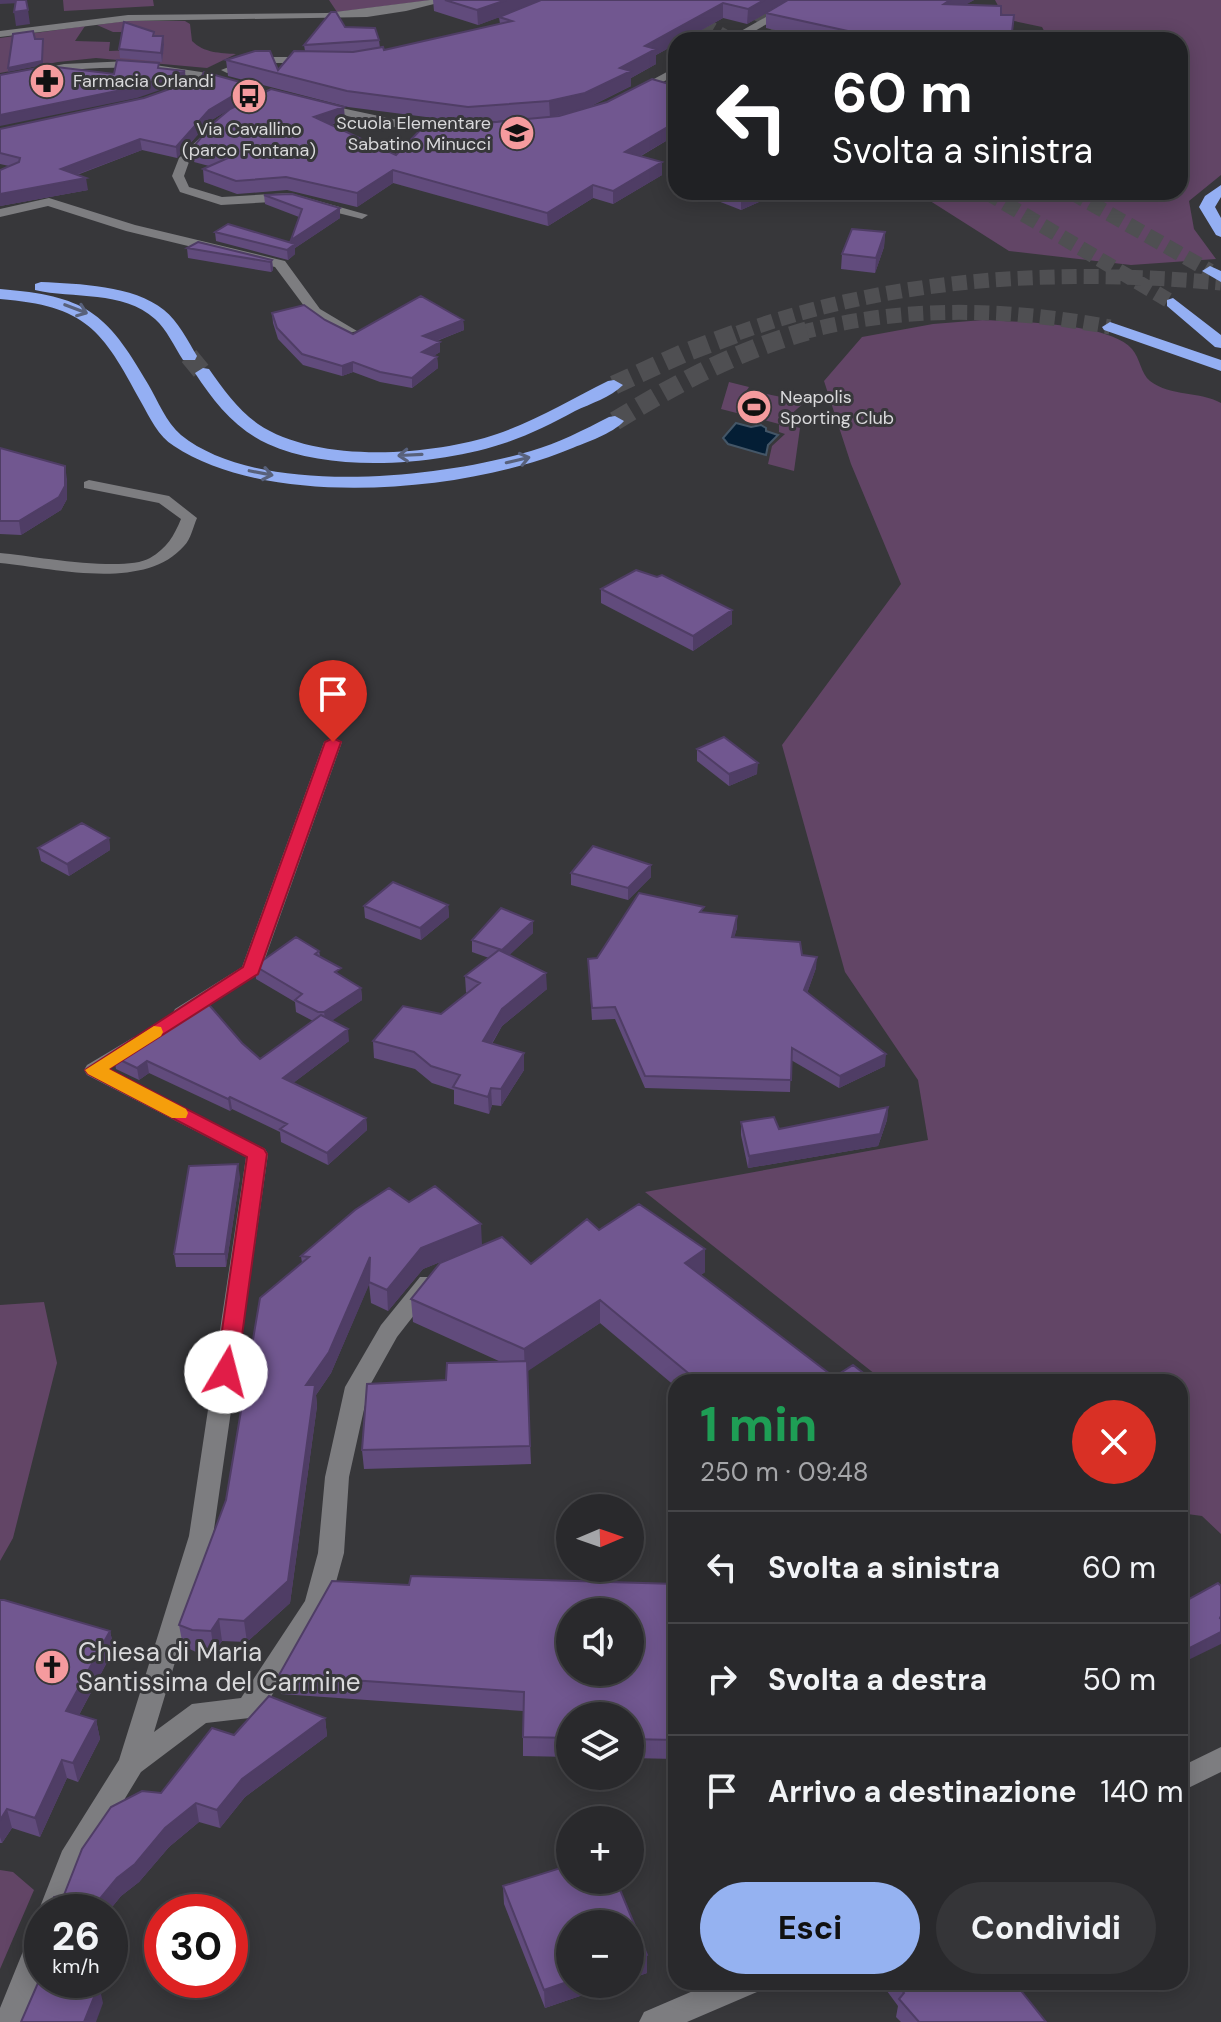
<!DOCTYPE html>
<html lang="it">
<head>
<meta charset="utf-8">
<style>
  body { margin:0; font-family:"DM Sans",sans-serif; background:#353538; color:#f1f3f6; height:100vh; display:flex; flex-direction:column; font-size:30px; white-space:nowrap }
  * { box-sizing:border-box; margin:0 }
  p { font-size:26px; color:#a5a6a9 }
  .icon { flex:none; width:44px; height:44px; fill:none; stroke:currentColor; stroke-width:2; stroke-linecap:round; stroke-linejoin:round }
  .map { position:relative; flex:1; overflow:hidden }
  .drawer { position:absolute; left:668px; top:1374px; width:520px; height:616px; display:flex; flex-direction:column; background:#29292c; border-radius:24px; box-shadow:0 4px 20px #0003,0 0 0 2px #454548 }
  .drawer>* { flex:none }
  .banner { position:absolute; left:668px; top:32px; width:520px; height:168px; border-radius:24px; box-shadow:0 4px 20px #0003,0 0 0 2px #454548; background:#202124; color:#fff; overflow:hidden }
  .needle { width:52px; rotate:88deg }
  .tools { position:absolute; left:556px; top:1494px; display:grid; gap:16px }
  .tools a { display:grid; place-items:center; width:88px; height:88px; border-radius:50%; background:#29292c; box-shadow:0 4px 20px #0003,0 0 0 2px #454548; font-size:40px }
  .speed { position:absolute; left:24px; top:1894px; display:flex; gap:16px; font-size:40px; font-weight:700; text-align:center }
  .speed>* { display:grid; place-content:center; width:104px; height:104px; border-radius:50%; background:#29292c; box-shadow:0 4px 20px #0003,0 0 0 2px #454548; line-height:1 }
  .speed small { font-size:20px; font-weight:400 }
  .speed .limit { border:12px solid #d22; background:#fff; color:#111 }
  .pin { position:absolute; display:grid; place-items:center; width:68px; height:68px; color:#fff; margin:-82px -34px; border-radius:50% 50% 50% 0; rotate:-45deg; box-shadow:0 0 8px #0007 }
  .pin .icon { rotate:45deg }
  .me { position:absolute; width:88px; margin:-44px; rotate:8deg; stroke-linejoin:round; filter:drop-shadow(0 0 6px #0008) }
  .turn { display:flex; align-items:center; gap:28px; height:168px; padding:0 32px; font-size:36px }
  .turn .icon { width:104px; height:104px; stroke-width:2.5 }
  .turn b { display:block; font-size:56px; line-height:68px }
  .round { display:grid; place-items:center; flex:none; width:84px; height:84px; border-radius:42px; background:#353538 }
  .headline { display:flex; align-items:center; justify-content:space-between; height:136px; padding:0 32px }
  h1 { font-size:48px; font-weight:800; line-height:60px; color:#1e9e55 }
  .primary-button { display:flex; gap:16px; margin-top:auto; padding:16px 32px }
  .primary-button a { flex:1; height:92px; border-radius:48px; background:#95b2f1; color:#111; font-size:32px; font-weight:800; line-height:92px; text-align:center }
  .primary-button a+a { background:#353538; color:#f1f3f6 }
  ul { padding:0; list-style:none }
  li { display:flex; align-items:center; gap:24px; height:112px; padding:0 32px; border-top:2px solid #454548 }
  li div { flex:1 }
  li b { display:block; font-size:30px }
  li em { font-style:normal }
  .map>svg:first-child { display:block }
</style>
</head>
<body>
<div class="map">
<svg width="1221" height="2022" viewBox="0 0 1221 2022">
  <rect width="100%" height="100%" fill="#37373a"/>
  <path fill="#624566" d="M63,0H153L154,6L64,11Z
    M329,0H433L337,12Z
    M995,0H1221V175L1189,201L1194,229L1216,259L1131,265L1009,251L916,192H1180V40H1049L1042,27L1005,19Z
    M125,21H185L190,24L192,41C204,53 220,53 236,54L207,68L96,58L58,62L0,73V38L85,26L75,41L110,42L109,51L163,49L129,32H113L97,25Z
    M983,320C1018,322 1109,323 1132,349C1140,358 1141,374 1150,381C1171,397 1200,391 1221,403V1534L1202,1516L1180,1513V1382H885L645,1192L928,1140L918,1080L845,972L782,745L901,584L851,464L824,381L862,337L933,324Z
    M729,382L749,387L747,390L805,402L781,423L800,428L794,471L768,464L772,446L785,434L779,432V424L721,409Z
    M44,1302L57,1363L13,1538L0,1561V1305Z
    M0,1870L13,1872L34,1890L0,1969Z"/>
  <path fill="#041e35" stroke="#445667" stroke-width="2" d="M736,423L751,427L761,425L766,428V431L778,435L768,445L766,455L728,444L723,438Z"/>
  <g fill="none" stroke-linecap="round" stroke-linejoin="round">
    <path stroke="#4f4f52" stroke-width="15" stroke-dasharray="15 7" stroke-linecap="butt" d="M662,0L730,40
      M734,0L804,40
      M986,192L1168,300
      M1071,192L1210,271
      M738,333C893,277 1058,268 1221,283
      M800,333C902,305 1007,308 1110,327"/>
    <path stroke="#4f4f52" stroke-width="19" stroke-dasharray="19 9" stroke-linecap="butt" d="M189,356L203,373
      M614,385L684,353L743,331
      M615,421C677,383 737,351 807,331"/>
    <path fill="#7d7d80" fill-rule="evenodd" d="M430,0H450L406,11L367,17L128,21L0,37V31L128,15L327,13Z
      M255,57H313L319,60L313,63H256L227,73L221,70Z
      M210,128L216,132L189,162L184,176L189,187L222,197L290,193L368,215L362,219L290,201L221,205L180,192L172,176L179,158Z
      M49,198L135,225L285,261L320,309L357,331L345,334L310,314L275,267L126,231L48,206L0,217V209Z
      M89,480L169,496L197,518C193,527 191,539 184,546C144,592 54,568 0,563V553C34,556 124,573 150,558C167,548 174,536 181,519L159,503L84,488V482Z
      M333,737L342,742L261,970L189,1019H175L172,1014L175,1009L242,967L324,742Z
      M134,1037L144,1044L141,1049L109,1069L265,1149L268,1154L213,1536L154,1732L192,1704L241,1698L305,1601L318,1553L325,1477L345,1387L381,1325L420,1277H436L439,1283L397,1337L369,1387L349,1477L344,1553L330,1604L258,1717L206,1723L141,1772L84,1866L66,1912H42V1921L38,1912L62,1851L119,1760L189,1536L246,1157L87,1075L84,1070L87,1065Z
      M1221,1747V1772L1180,1792V1767Z
      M42,1926V1975L24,2022H0V2008L28,1939L32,1930Z
      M714,1982H761L757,1992L687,2022H639L644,2012Z"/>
    <path fill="#7d7d80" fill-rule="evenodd" d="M796,0H809L739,40H725Z
      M129,61L201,72L293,99L287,102C253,94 219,82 185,75C123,62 61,68 0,83V77L64,64Z
      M676,67V75L638,95L628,93Z
      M318,103L393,119L452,124L458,128L452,132L393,127L314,108V104Z"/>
    <path fill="#94aff3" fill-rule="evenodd" d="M1221,185V197L1215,207L1221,218V237L1216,235L1199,207L1205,196Z
      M1210,266L1221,271V282L1202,271Z
      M41,282C79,284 133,285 164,310C178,321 188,341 197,356L195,360H183C174,346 167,330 155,319C123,290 73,299 35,290V284Z
      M0,289C85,296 106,311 148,384C158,401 166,422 181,435C259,498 440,478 531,451C558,443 584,430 609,417L615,416L624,421C612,434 587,442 570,449C466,492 271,510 174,446C158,436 150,418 141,402C102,329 86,306 0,299Z
      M1173,298L1221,335V348L1215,347L1167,306V300Z
      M1110,322L1221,360V371L1104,330L1102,327Z
      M203,368L209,369C223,389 238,410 258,424C317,464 432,456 497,434C536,421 571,399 608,381L614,380L623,385C611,397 590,404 575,411C553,423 531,434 508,442C441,465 334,474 268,444C235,429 214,402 195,373Z"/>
  </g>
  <path fill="#614b7c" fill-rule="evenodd" d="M433,0H974L966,4L1001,15L1012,33L1014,40H820L766,28V13L747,24L723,18L656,55V64L631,78V86L589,107L676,86V135L641,156L662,175L613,204L593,198L548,226L393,183L357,207L287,190L237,194L204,182L203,169L209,166L194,162L192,149L228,110L210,121L177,158L142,150L77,175L88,190L0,206V170L9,166L0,164V129L251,85L252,96L233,107L345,120L331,125L396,155L465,122L348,107L228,76L226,60L278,70L305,51L304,45L345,27L379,40L380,48L384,50L500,24L499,17L478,25L434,11ZM537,118L485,123H472Z
    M154,32L155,36L164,45L162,62L120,58L119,49Z
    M705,192H777V194L741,210L705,196Z
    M264,195L340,218L295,248V254L288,260L216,241L215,232L292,243L291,240L299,217L265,204Z
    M885,232L884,247L875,273L841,269L842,254Z
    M187,248L272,260L273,270L271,272L188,258Z
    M272,313L325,320L353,334L463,320L464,330L437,341L440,342V352L433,356L437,357L438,368L412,388L380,382L353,372L342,376L303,365L278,339L273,323Z
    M0,448L67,479V499L61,510L21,535L0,534Z
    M601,589L732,610V624L693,651L601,603Z
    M697,749L757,774L729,786L697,761Z
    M109,838L110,850L69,876L41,861L38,848Z
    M571,873L651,877L628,900L571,885Z
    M448,905L449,917L421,940L365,918L364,906Z
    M704,913L737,928L734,937L802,955L816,968L807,993L885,1066L839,1088L791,1060L790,1092L645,1088L615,1019L592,1020L588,959L597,958Z
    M533,933L509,955L547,989L502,1026L492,1044L524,1070L501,1106L492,1105L489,1114L454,1104V1090L432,1083L415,1069L374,1058L373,1041L441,1014L467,993L466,992L465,976L489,958L472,952V940Z
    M319,951L320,956L341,976L361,988L362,1000L332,1020L349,1041L293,1083L366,1118L367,1130L328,1165L281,1142L280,1132L232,1109L230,1111L149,1073L139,1080L116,1069L114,1057L242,1043L260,1059L313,1021L296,1012L295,1002L256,979L255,966Z
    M888,1107L887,1120L878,1146L748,1168L741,1135V1122L779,1129Z
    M240,1177L226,1267H176L174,1254Z
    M409,1202L482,1245L423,1269L388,1311L371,1303L369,1284L331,1373L316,1395L317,1406L290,1603L247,1642L222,1641L214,1652H196L183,1646L179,1625L226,1500L302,1263L301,1256Z
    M599,1230L705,1272L701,1275L834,1377L875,1382H676V1387L600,1323L527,1371L531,1464L364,1469L362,1450L446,1380L501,1362L413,1322L411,1299L531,1264Z
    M676,1584V1759L630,1758V1716H570V1757L523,1756V1711L281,1694L279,1675L409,1585Z
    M0,1600L110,1631L114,1649L79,1715L96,1720L100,1739L78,1782L67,1778L40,1837L12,1828L2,1843H0Z
    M325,1718L327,1736L245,1797L220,1828L199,1822L169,1847L139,1882L121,1896L108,1912H53L161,1793L234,1735Z
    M503,1886L647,1973L545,2008L504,1904Z
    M888,1982H1014L1046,2022H901L896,2017L898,2006L887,1991Z"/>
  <path fill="#4f3d65" d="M0,0H20V3L0,4Z
    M506,0H547L478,25L477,10Z
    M764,0H791L747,24L748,9Z
    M950,0H974L942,19L944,4Z
    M723,3V18L684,40H676V44L656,55V64L631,78V86L585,109L550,117L549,101L620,68L645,46Z
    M28,10L30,24L16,26L14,12Z
    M163,36L164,45L162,62L161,53Z
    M43,39V65L8,72V68Z
    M185,71L186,81L137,98L0,126V115Z
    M251,85L252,96L210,121L177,158L176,147L209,110Z
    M344,107L345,120L314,130V117Z
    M676,122V135L625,165V152Z
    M140,139L142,150L62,180L61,169Z
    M662,162V175L613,204V191Z
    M393,170V183L357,207V193Z
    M86,178L88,190L0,206V194Z
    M593,185V198L548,226L547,213Z
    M759,192H777V194L741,210V200Z
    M340,208V218L295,248V254L288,260L287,250L292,246L291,240Z
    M885,232L884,247L875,273L876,258Z
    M272,260L273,270L271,272L270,262Z
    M463,320L464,330L423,346V336Z
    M440,342V352L423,363L422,352Z
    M437,357L438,368L412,388V378Z
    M353,362V372L342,376V366Z
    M65,466L67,479V499L61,510L21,535L19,521Z
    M732,610V624L693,651V636Z
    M758,763L757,774L729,786V774Z
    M109,838L110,850L69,876L67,864Z
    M651,865V877L628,900V888Z
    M448,905L449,917L421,940L420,928Z
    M737,916V928L731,949L732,937Z
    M533,921V933L502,962V950Z
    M817,957L816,968L804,1002V990Z
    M546,973L547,989L502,1026L483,1058V1041L502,1009Z
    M361,988L362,1000L326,1025L324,1012Z
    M348,1029L349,1041L284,1090L283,1078Z
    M524,1053V1070L501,1106V1089Z
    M886,1054L885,1066L839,1088L840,1076Z
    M147,1061L149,1073L139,1080L137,1068Z
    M491,1088L492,1105L489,1114L488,1097Z
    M230,1097L232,1109L230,1111L228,1099Z
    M888,1107L887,1120L878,1146L748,1168L749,1156Z
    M366,1118L367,1130L328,1165L327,1153Z
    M238,1164L240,1177L226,1267L225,1254Z
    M481,1224L482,1245L423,1269L388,1311L387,1290L421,1248Z
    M705,1249V1272L685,1287V1263Z
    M370,1257L372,1278L331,1373L316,1395L317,1406L290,1603L247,1642L244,1621L306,1385Z
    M600,1300V1323L525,1373L524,1349Z
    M219,1619L222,1641L214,1652L211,1631Z
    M110,1631L114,1649L71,1730L66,1711Z
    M1221,1632V1644L1180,1664V1653Z
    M325,1718L327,1736L245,1797L220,1828L217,1810L242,1779Z
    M96,1720L100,1739L78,1782L73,1763Z
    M62,1760L67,1778L40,1837L35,1818Z
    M196,1803L199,1822L169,1847L139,1882L121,1896L108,1912H89L117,1878L165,1828Z
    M7,1809L12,1828L2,1843L0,1837V1820Z
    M647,1955V1973L630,1979V1961Z
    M570,1981V1984H615L545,2008L544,1990Z
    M99,1985L103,2003L96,2022H84Z"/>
  <path fill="#715790" stroke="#4f3d65" stroke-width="2" fill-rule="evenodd" d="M16,0H26L28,10L14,12Z
    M445,0H506L477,10Z
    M541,0H764L748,9L723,3L645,46L656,49L620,68L631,71L585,93L549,101L468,107L347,91L226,60L255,51H270L278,70L294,51L353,52L383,47L384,50L512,21L499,17Z
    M788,0H950L944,4L1001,6V15H1014L1012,32L1014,40H839L866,35L766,13Z
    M331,12H336L345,27L375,28L379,40L304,45Z
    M124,22L154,32L153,36H163L161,53L119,49Z
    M33,31L35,39H43L42,61L8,68L13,34Z
    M117,60L159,63L158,68L185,71L136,87L0,115V75L48,66L114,74Z
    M204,72L251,85L209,110L176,147L140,139L61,169L86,178L0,194V170L19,162L20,158L0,153V129L144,98L201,78Z
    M652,79L676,86V122L625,152L662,162L613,191L593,185L547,213L393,170L357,193L286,177L236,181L203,169L228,158L192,149L211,125L230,109L271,89L344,107L314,117L396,155L429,121L485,123L559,116L607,102Z
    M720,192H759L741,200Z
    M292,194L340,208L291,240L302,209L264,195Z
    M228,224L295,244L287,250L215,232Z
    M852,229L885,232L876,258L842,254Z
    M198,242L272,260L270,262L187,248Z
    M421,296L463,320L423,336L440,342L422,352L437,357L412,378L380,372L353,362L342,366L302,354L277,328L272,313L304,305L325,320L353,334Z
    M0,448L65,466V486L59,497L19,521H0Z
    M636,570L657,577L662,575L732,610L693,636L601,589Z
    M724,737L758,763L729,774L697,749Z
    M82,823L109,838L67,864L38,848Z
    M593,846L651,865L628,888L571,873Z
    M393,882L448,905L420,928L364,906Z
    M639,893L704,907L700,912L737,916L732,937L800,942L802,955L817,957L804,990L886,1054L840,1076L792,1048L791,1080L645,1076L615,1007L592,1008L588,959L597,958Z
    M501,908L533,921L502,950L472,940Z
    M296,937L319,951L315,954L341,968L335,972L361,988L324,1012H318L295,1000L302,994L255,966Z
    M499,950L546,973L502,1009L483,1041L524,1053L501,1089L491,1088L488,1097L453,1087L460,1075L431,1066L414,1052L373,1041L403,1006L441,1014L480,983L465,976Z
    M204,999L242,1043L260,1059L321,1015L348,1029L283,1078L366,1118L327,1153L280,1129L287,1124L230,1097L228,1099L147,1061L137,1068L114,1057Z
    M888,1107L880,1134L749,1156L741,1122L774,1117L779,1129Z
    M238,1164L225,1254H174L189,1166Z
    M435,1186L481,1224L421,1248L387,1290L369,1282L370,1257L329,1352L306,1385H315L288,1581L244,1621L219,1619L211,1631L192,1630L179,1625L226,1500L260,1298L309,1257L301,1256L355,1210L389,1188L409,1202Z
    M639,1204L705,1249L685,1263L834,1377L853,1365L875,1382H699L600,1300L524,1349L411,1299L440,1263L502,1237L531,1264L587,1219L599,1230Z
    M527,1361L530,1446L362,1450L367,1384L446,1380L447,1363Z
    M411,1576L676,1584V1740L630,1739V1716H570V1738L523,1737L524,1692L279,1675L332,1581L409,1585ZM570,1612H630V1672H570Z
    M1218,1583L1221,1586V1616L1220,1618L1221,1619V1632L1180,1653V1604Z
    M0,1600H4L110,1631L66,1711L96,1720L73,1763L62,1760L35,1818L7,1809L0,1820Z
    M269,1696L325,1718L242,1779L217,1810L196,1803L165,1828L135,1864L117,1878L89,1912H53L54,1897L64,1895L82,1849L111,1807L142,1791L161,1793L212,1728L234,1735Z
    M570,1865V1880H616L647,1955L630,1961V1924H570V1981L544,1990L503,1886Z
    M41,1976H42V1980H68L99,1985L84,2022H21Z
    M896,1982H1014L1046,2022H919L899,1999L904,1993Z"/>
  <defs><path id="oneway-shaft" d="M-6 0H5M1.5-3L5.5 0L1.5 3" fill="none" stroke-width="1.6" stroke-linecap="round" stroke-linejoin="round" transform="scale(2)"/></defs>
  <g stroke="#58617b">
    <use href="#oneway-shaft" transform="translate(76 309) rotate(21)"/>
    <use href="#oneway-shaft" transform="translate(410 455) rotate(177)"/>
    <use href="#oneway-shaft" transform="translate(518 460) rotate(-13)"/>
    <use href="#oneway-shaft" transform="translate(261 473) rotate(11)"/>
  </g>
  <path fill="#e11d48" stroke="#92132f" stroke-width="2" d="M333,738L341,742L258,974L109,1069L264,1149L267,1154L237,1372L234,1377H219L216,1372L247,1157L88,1074L85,1070L243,967L325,742Z"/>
  <path fill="#f59e0b" d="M154,1026L161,1027L163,1032L161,1036L109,1069L186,1109L188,1113L186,1118H172L88,1074L85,1070Z"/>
  <defs>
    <symbol id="pharmacy-disc" viewBox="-11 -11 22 22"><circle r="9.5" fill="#f59b9e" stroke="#37373a"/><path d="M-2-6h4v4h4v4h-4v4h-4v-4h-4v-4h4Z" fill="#111"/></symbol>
    <symbol id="bus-disc" viewBox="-11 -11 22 22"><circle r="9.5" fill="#f59b9e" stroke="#37373a"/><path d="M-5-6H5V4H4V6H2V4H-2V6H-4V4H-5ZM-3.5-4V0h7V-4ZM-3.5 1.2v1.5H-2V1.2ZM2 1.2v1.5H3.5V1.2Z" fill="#111"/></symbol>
    <symbol id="school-disc" viewBox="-11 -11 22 22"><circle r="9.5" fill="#f59b9e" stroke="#37373a"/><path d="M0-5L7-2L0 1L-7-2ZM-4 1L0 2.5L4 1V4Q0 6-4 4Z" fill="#111"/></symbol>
    <symbol id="stadium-disc" viewBox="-11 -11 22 22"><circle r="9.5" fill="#f59b9e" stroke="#37373a"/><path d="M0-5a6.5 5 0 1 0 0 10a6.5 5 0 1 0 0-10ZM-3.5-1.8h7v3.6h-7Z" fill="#111"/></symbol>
    <symbol id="church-disc" viewBox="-11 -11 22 22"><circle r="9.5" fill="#f59b9e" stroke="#37373a"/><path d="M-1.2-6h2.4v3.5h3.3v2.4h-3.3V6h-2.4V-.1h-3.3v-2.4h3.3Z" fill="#111"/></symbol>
  </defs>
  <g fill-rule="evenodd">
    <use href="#pharmacy-disc" x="27" y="61" width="40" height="40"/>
    <use href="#bus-disc" x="229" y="76" width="40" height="40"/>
    <use href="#school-disc" x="497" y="113" width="40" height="40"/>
    <use href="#stadium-disc" x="734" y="387" width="40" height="40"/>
    <use href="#church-disc" x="32" y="1647" width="40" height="40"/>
  </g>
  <g text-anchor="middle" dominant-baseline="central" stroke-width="6" stroke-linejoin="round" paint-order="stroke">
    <g font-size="18" fill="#d9d9db" stroke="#37373a" text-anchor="start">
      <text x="73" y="81">Farmacia Orlandi</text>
      <text x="491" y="123" text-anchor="end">Scuola Elementare<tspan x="491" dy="21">Sabatino Minucci</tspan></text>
      <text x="249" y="129" text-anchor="middle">Via Cavallino<tspan x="249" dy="21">(parco Fontana)</tspan></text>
      <text x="780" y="397">Neapolis<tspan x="780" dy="21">Sporting Club</tspan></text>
    </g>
    <g font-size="26" fill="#d9d9db" stroke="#37373a" text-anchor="start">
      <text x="78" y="1652">Chiesa di Maria<tspan x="78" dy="30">Santissima del Carmine</tspan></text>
    </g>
  </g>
</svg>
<div class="tools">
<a><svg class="needle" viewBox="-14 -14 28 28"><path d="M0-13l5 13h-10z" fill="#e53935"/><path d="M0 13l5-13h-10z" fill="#a5a6a9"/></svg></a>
<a><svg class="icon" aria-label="sound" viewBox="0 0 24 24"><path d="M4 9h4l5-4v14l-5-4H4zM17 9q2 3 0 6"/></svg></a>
<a><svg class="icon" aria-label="layers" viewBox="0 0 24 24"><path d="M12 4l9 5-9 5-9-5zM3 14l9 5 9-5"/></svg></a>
<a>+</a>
<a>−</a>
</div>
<div class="speed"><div>26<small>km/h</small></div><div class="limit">30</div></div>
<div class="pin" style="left:333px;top:742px;background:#d93025"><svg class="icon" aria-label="arrive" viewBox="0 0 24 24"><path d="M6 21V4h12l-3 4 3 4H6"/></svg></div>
<svg class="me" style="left:226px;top:1372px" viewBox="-20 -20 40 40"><circle r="19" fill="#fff"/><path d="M0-13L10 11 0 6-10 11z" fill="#e11d48"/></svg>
<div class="banner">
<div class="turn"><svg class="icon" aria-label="left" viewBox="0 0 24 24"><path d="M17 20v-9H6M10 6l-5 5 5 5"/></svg><div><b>60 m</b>Svolta a sinistra</div></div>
</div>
<section class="drawer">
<div class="headline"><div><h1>1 min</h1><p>250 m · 09:48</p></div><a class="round" style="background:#d93025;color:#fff"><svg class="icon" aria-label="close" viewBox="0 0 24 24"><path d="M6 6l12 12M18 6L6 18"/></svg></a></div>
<ul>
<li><svg class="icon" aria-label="left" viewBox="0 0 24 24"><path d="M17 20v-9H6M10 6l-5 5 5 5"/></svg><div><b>Svolta a sinistra</b></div><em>60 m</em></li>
<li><svg class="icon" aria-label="right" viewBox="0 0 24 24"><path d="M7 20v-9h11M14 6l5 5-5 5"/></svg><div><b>Svolta a destra</b></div><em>50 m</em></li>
<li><svg class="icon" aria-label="arrive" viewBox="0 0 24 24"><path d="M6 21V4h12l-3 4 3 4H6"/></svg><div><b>Arrivo a destinazione</b></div><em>140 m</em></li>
</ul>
<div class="primary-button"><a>Esci</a><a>Condividi</a></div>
</section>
</div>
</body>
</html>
